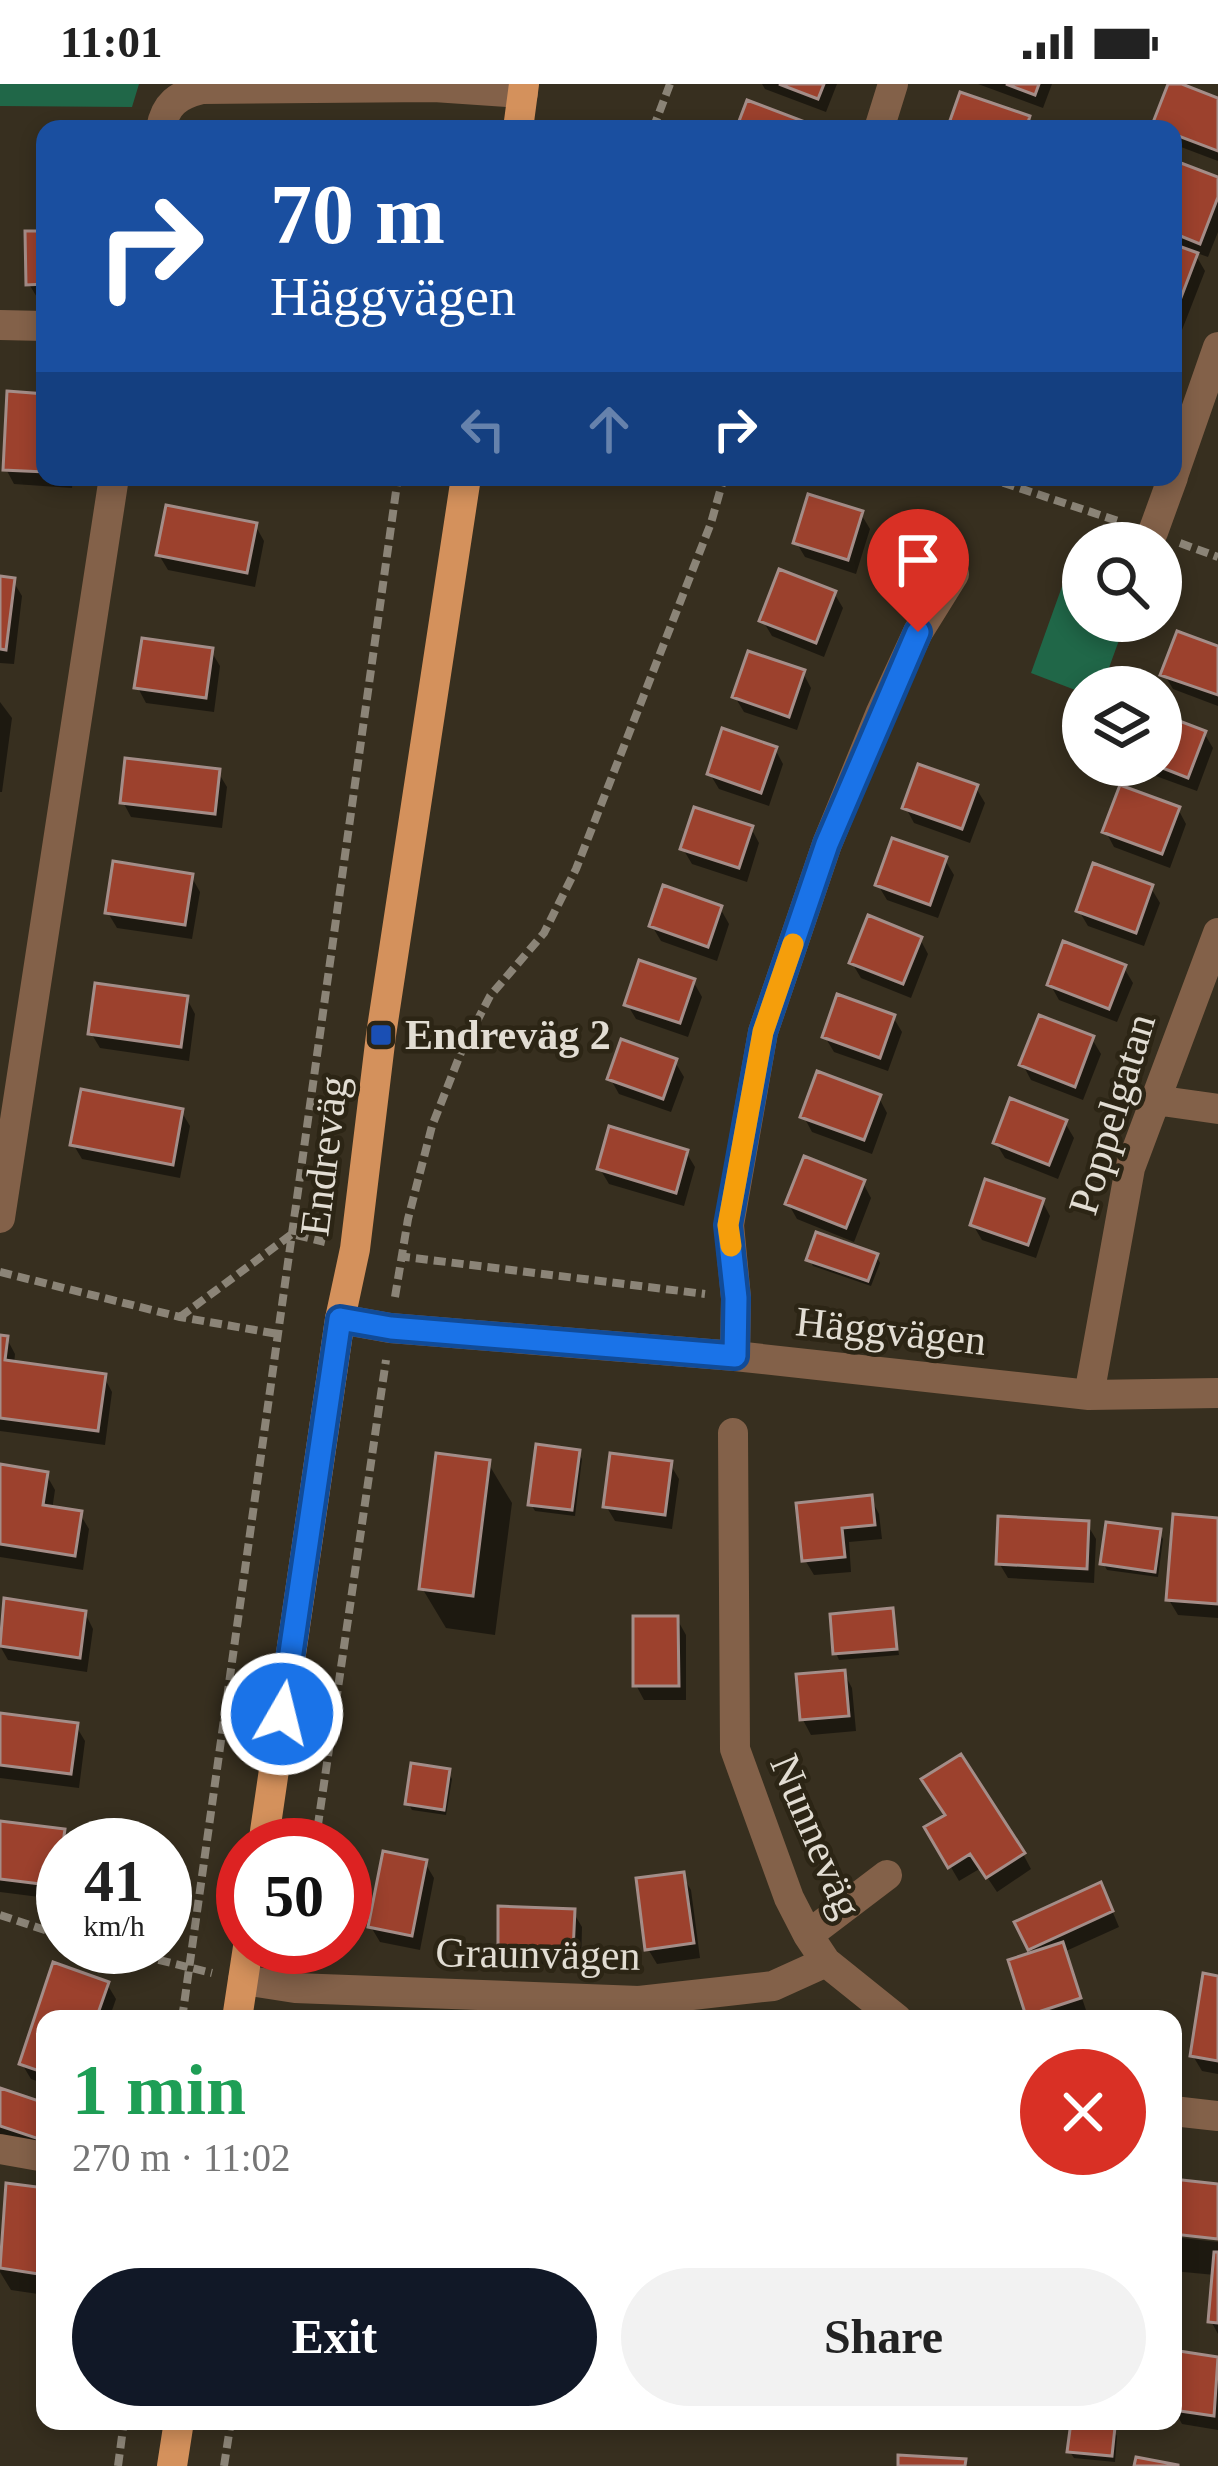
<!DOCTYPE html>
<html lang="en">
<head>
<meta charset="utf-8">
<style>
  body { margin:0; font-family:"Times New Roman",serif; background:#f2f2f2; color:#222; height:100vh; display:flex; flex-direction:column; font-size:45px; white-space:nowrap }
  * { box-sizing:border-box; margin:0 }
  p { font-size:39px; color:#767676 }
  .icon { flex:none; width:66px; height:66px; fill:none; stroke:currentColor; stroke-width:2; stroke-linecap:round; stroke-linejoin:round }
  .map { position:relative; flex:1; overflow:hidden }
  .details { position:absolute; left:36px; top:1926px; width:1146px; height:420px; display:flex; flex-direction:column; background:#fff; border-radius:24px; box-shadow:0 6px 18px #0003 }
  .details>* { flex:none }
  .guide { position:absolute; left:36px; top:36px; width:1146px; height:366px; border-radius:24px; box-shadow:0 6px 18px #0003; background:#1a4fa0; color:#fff; overflow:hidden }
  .controls { position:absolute; left:1062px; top:438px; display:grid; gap:24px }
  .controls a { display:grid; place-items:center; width:120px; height:120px; border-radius:50%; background:#fff; box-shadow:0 6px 18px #0003; font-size:60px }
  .speed { position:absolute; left:36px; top:1734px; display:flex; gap:24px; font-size:60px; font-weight:700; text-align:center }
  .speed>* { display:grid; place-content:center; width:156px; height:156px; border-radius:50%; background:#fff; box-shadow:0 6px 18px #0003; line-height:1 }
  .speed small { font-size:30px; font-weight:400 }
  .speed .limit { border:18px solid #d22; background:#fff; color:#111 }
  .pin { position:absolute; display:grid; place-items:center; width:102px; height:102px; color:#fff; margin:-123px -51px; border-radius:50% 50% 50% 0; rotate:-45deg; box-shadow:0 0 12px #0007 }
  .pin .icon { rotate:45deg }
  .me { position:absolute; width:132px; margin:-66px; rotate:8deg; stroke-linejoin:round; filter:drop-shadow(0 0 9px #0008) }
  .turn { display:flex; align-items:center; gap:42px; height:252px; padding:0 36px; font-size:54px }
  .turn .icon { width:156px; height:156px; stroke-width:2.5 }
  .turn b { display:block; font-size:84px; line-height:102px }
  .lanes { display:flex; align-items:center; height:114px; padding:0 36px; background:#0003; justify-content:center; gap:60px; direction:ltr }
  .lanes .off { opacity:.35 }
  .round { display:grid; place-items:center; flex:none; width:126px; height:126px; border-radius:63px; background:#f2f2f2 }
  .headline { display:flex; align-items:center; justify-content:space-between; height:204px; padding:0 36px }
  h1 { font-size:72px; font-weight:700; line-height:90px; color:#1e9e55 }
  .action { display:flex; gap:24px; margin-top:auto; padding:24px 36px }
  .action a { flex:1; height:138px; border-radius:72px; background:#111827; color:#fff; font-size:48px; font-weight:700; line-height:138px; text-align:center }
  .action a+a { background:#f2f2f2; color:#222 }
  .status { display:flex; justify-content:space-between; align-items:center; height:84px; padding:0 60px; background:#fff; direction:ltr }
  .status svg { height:33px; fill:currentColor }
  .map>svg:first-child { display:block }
</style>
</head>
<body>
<div class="status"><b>11:01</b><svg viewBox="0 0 49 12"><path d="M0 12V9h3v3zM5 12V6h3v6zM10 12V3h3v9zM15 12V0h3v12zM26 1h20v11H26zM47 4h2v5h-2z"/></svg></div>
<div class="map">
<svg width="1218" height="2382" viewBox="0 0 1218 2382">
  <rect width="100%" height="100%" fill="#372f1f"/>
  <path fill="#206748" d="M0,0H139L132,23L0,22Z
    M1069,483L1083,488V537H1126L1102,603H1083V609L1031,589Z"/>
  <path fill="#0007" d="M762,0H837L826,28L765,5Z
    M978,0H1052L1043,24Z
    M1171,0L1218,17V77L1173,60V45H1157L1155,41Z
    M1173,79L1218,97V148L1208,173L1194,168L1205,187L1182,246L1173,242Z
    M45,150V215H38L29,200Z
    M45,313V393H73L72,404L14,400L6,385Z
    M861,430L870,445L856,490L805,473L796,458Z
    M255,441L264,457L255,503L168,486L159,471Z
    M0,495L13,497L22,512L14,580L0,579Z
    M834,509L843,524L824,573L772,552L763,537Z
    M1218,565V622L1173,605L1164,590Z
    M211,567L220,582L214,628L146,619L138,604Z
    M803,589L811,604L797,646L744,628L735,613Z
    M0,618L12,634L2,708H0Z
    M1161,633L1204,649L1213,664L1197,707L1142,687L1139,681H1161Z
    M775,665L783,680L769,722L719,705L710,690Z
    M218,688L227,703L222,744L131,733L123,718Z
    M976,704L985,719L970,759L914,739L906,724Z
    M1178,725L1186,740L1170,784L1114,763L1106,748Z
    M751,744L759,759L747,798L692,780L683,765Z
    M945,776L954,791L938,834L887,816L878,801Z
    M191,792L200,808L192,855L117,844L108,829Z
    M1151,804L1160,819L1144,862L1088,842L1079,827Z
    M720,824L729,840L717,877L661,857L652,842Z
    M920,855L928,870L911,914L861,894L852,879Z
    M1124,884L1133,899L1117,938L1059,916L1050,900Z
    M693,897L702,913L688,953L636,935L627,920Z
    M187,915L195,930L189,977L100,964L91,949Z
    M893,933L902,948L888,987L834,968L825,953Z
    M1092,955L1101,970L1083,1016L1031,996L1023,981Z
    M675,978L684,993L671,1028L619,1010L610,994Z
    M879,1014L887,1029L872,1070L812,1048L804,1033Z
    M181,1027L190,1042L180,1094L82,1075L73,1060Z
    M1065,1039L1074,1054L1058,1095L1005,1074L996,1059Z
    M686,1068L695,1083L684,1122L609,1100L600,1085Z
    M863,1099L871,1114L854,1158L797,1135L788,1119Z
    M1042,1117L1050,1132L1036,1174L982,1156L973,1141Z
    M876,1172L880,1179L871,1202L813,1182L810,1176Z
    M0,1254L7,1255L15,1270L14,1281L104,1293L112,1308L105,1361L0,1347Z
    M578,1369L582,1375L575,1432L535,1427L531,1420Z
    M488,1379L512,1419L495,1551L446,1544L422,1504Z
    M670,1380L679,1395L672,1445L615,1437L606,1422Z
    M46,1390L55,1406L52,1426L80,1430L89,1445L83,1486L0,1473V1397Z
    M871,1415L879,1430L882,1455L849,1458L851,1488L814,1491L805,1476Z
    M1218,1437V1534L1178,1531L1169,1516Z
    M1087,1440L1096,1455L1094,1499L1008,1494L999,1479Z
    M1159,1448L1163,1455L1158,1493L1107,1486L1103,1479Z
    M6,1517L85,1529L93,1545L87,1588L8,1576L0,1562Z
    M892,1527L899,1571L839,1576L836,1569Z
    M677,1535L686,1551V1616H644L636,1601Z
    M844,1589L852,1604L856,1647L811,1651L803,1636Z
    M0,1632L76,1642L85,1657L79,1704L0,1694Z
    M448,1688L452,1695L446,1731L412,1726L408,1719Z
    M948,1732L1023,1770L1031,1785L997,1808L981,1784L959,1797L928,1744Z
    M0,1740L63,1748L71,1761H63V1816L0,1808Z
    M425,1779L434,1794L420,1866L380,1858L371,1843Z
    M682,1791L691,1806L700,1874L657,1880L648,1865Z
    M1108,1817L1119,1843L1066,1867L1087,1929L1070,1935H1031L1034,1871L1018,1839Z
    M573,1828L582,1843L581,1882L510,1880L501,1865Z
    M55,1882L107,1900L116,1915L109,1935H45V2000L31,1995L22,1980Z
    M1218,1895V1990L1202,1987L1193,1972Z
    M0,2007L45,2022V2074L0,2058Z
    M8,2102L45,2107V2211L11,2206L0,2188Z
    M1173,2153L1218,2158V2250L1211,2237L1215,2191L1173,2187Z
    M1182,2271L1218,2276V2346L1182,2340L1174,2325Z
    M1113,2345L1117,2352L1115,2378L1074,2374L1070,2368Z"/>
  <path fill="#9c412d" stroke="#a48d88" stroke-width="3" d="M779,0H824L818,15Z
    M1006,0H1039L1035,11Z
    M1168,0H1182L1218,14V67L1173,50V45L1152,41Z
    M960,8L1030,32L1026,45H947Z
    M747,16L821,44V45H736Z
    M1173,76L1218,93V113L1200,160L1173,149Z
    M25,147H45V200L26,201Z
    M1173,160L1198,169L1174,232H1173Z
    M7,307L45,310V388L3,386Z
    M808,410L863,427L848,476L793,459Z
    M166,421L257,439L247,489L156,471Z
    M779,485L836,507L816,559L759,537Z
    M0,492L15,494L6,566L0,565Z
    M1177,547L1218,562V611L1160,591Z
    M142,554L213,564L206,614L134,604Z
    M748,567L805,586L789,633L732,613Z
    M1161,630L1206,647L1188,694L1155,681H1161Z
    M722,644L777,663L761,709L707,690Z
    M125,674L220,685L215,730L120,719Z
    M918,680L978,701L962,745L902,724Z
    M1120,701L1180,723L1162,770L1102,748Z
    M694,723L753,742L739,784L680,765Z
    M892,754L947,773L930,821L875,801Z
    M113,777L193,790L185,841L105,829Z
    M1093,779L1153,801L1136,849L1076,827Z
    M663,801L722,822L708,863L649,842Z
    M868,831L922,853L903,900L849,879Z
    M1063,857L1126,881L1109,925L1047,901Z
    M639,876L695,895L680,939L624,921Z
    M95,899L188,912L181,963L88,950Z
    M837,910L895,931L880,974L822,953Z
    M1039,931L1094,952L1075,1003L1019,981Z
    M621,955L677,975L663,1015L607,995Z
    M817,987L881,1011L864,1056L800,1033Z
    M81,1005L183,1025L173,1081L70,1061Z
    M1010,1014L1067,1036L1049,1081L993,1059Z
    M609,1042L688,1066L676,1109L597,1085Z
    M804,1072L865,1096L846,1144L785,1120Z
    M985,1095L1044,1115L1028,1161L970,1141Z
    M816,1148L878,1170L868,1197L806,1176Z
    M0,1251L8,1252L5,1276L106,1290L98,1347L0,1334Z
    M536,1360L580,1366L572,1426L528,1421Z
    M436,1369L490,1376L473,1512L419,1505Z
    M610,1369L672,1377L665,1431L603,1423Z
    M0,1380L48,1388L43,1421L82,1427L75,1472L0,1460Z
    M872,1411L875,1441L842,1444L845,1473L802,1477L796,1419Z
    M1173,1430L1218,1434V1520L1166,1516Z
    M998,1432L1089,1437L1087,1485L996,1480Z
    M1106,1438L1161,1445L1155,1488L1100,1480Z
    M4,1514L86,1527L80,1574L0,1562Z
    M893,1524L897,1565L833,1570L830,1530Z
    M633,1532H678L679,1602H633Z
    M845,1586L849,1632L800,1636L796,1590Z
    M0,1629L78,1639L71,1690L0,1681Z
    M961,1670L1025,1769L986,1794L970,1770L948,1784L924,1743L945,1731L921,1695Z
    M411,1679L450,1685L444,1726L405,1720Z
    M0,1737L65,1745L57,1802L0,1795Z
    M383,1767L427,1776L412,1852L368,1843Z
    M684,1788L694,1859L645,1866L636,1794Z
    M1101,1798L1113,1827L1028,1866L1014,1838Z
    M498,1822L575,1825L573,1868L498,1866Z
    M1063,1858L1081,1914L1026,1932L1008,1876Z
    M53,1878L109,1898L96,1935H45V1989L19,1980Z
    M1203,1889L1218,1892V1977L1190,1972Z
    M0,2004L45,2019V2057L0,2042Z
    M1173,2095L1218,2100V2155L1173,2150Z
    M6,2099L45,2104V2191L0,2184Z
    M1214,2168H1218V2239L1208,2238Z
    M1179,2267L1218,2273L1214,2332L1173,2326Z
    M1071,2338L1115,2343L1112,2372L1067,2368Z
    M898,2371L966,2375L965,2382H898Z
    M1136,2373L1178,2381V2382H1134Z"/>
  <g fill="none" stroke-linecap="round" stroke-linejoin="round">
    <path stroke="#8b8477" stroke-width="8" stroke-dasharray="12 6" stroke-linecap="butt" d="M653,45L670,0
      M986,393L1121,438
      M1180,459L1218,473
      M398,1172L705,1210
      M0,1188L180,1233L278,1250
      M395,1213L408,1135L432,1042L462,966L490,912L544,849L576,785L711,439L724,393
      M180,1233L292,1150L325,1158
      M315,1761L386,1276
      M0,1831L63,1852
      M106,1863L212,1889
      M182,1935L398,393
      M118,2382L124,2337
      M224,2382L231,2337"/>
    <path stroke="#836149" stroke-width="30" d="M161,45C165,20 178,11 202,5L434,3L523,9
      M879,45L893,0
      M0,241L45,242
      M1173,392L1218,263
      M1153,448L1173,393
      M1155,1016L1218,1025
      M0,1134L114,393
      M340,1235L390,1244L735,1272L1089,1311L1218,1309
      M735,1272L736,1214L729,1141L763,948L827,760L881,628L918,548L954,490
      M1089,1311L1130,1084L1218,849
      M733,1349L735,1665L789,1814L808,1851L826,1878L897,1935
      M808,1851L887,1791
      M243,1896L295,1904L639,1917L773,1902L826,1878
      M1173,2027L1218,2032
      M0,2065L45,2073"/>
    <path stroke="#d4915c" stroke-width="30" d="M518,45L524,0
      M263,1761L340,1235L355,1165L381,951L466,393
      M237,1935L248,1863
      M172,2382L179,2337"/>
  </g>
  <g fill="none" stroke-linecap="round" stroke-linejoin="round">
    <defs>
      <path id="route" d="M282,1630L340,1235L391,1244L735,1272L736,1214L728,1141L763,948L827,760L918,548"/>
    </defs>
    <use href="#route" stroke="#114b97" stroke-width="30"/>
    <use href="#route" stroke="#1a73e8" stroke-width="21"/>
    <path stroke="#f59e0b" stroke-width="21" d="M731,1162L728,1141L763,948L793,860"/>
  </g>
  <rect fill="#1a4fb4" stroke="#2c2515" stroke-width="4.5" x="369" y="939" width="24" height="24" rx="6"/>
  <g text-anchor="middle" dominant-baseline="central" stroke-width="9" stroke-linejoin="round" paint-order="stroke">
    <g font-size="42" font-weight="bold" fill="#e2ddd3" stroke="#2c2515" text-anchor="start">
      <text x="405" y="951">Endreväg 2</text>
    </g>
    <g font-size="42" fill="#e2ddd3" stroke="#2c2515">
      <text transform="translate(1112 1030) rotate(-73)">Poppelgatan</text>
      <text transform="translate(324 1072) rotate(-83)">Endreväg</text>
      <text transform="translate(891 1247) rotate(6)">Häggvägen</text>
      <text transform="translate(816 1752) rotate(67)">Nunneväg</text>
      <text transform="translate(538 1870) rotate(1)">Graunvägen</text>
    </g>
  </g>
</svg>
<div class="controls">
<a><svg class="icon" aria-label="search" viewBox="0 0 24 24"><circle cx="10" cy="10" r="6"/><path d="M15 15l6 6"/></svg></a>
<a><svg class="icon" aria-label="layers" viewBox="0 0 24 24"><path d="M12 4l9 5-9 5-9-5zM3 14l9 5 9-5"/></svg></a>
</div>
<div class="speed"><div>41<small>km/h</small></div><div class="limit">50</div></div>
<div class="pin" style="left:918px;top:548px;background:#d93025"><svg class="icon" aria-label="arrive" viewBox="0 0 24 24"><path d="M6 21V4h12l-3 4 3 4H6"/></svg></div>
<svg class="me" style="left:282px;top:1630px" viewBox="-20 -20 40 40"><circle r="17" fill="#1a73e8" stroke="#fff" stroke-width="3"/><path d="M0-11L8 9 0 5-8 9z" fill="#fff"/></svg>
<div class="guide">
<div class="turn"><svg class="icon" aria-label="right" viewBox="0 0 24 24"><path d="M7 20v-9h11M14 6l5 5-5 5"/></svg><div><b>70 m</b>Häggvägen</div></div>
<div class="lanes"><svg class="icon off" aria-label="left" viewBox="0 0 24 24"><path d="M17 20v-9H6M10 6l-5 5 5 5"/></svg><svg class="icon off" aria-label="ahead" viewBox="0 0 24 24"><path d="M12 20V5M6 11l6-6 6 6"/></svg><svg class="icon" aria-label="right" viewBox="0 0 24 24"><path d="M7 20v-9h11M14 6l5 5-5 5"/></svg></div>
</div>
<section class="details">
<div class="headline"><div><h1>1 min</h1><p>270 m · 11:02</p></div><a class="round" style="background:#d93025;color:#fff"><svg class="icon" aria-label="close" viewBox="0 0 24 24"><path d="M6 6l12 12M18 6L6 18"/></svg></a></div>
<div class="action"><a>Exit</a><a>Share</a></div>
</section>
</div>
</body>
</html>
